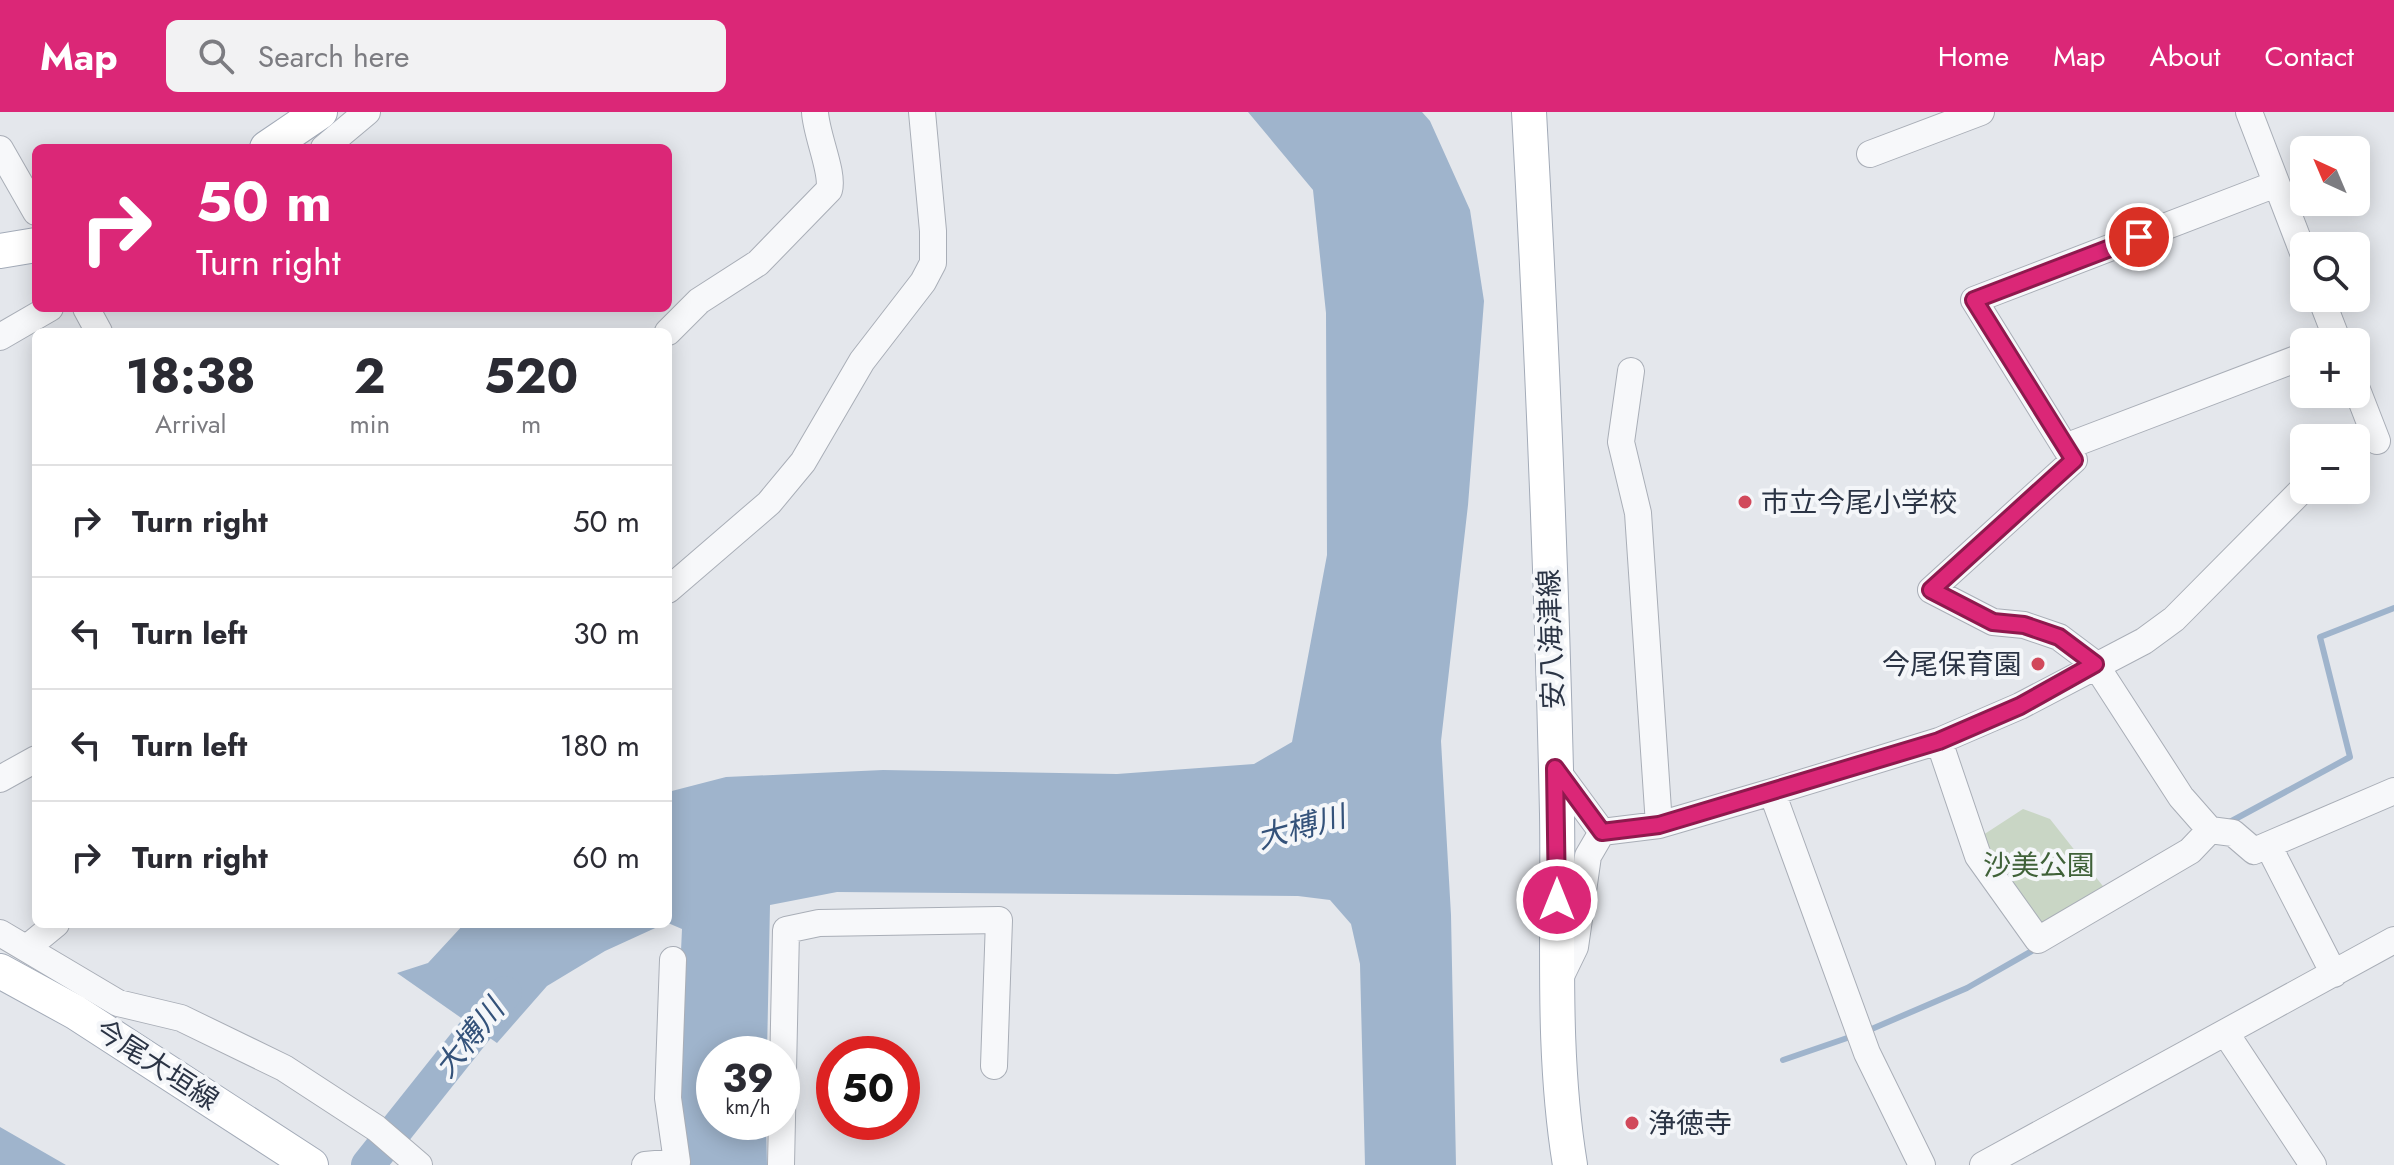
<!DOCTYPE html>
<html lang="en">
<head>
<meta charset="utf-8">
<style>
  body { margin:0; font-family:Jost,"Noto Sans JP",sans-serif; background:#f2f2f3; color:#2b2b33; height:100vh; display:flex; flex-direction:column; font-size:30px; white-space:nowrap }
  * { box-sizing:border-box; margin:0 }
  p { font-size:26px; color:#7c7c81 }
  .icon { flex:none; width:44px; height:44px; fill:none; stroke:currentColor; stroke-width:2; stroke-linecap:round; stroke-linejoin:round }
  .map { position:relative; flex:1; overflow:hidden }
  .panel { position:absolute; left:32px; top:216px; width:640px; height:600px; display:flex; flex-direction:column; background:#fff; border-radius:12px; box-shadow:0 4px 20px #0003 }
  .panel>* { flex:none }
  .banner { position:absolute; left:32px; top:32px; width:640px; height:168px; border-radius:12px; box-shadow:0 4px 20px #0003; background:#db2777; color:#fff; overflow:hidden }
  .needle { width:52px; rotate:316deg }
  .tools { position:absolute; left:2290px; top:24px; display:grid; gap:16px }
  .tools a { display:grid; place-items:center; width:80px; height:80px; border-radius:12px; background:#fff; box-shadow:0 4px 20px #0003; font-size:40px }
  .speed { position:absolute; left:696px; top:924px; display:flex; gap:16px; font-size:40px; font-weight:700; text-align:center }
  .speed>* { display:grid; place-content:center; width:104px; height:104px; border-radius:50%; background:#fff; box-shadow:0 4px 20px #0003; line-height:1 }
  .speed small { font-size:20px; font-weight:400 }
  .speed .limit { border:12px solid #d22; background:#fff; color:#111 }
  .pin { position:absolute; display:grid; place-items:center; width:68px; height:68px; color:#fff; margin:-34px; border:4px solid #fff; border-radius:50%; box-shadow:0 2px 8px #0007 }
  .me { position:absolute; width:88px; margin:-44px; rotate:0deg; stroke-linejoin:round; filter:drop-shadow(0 0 6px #0008) }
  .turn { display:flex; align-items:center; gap:28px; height:168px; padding:0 32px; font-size:36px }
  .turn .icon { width:104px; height:104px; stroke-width:2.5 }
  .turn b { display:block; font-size:56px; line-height:68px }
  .eta { display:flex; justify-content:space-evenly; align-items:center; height:136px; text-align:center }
  .eta b { font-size:48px; font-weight:700; line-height:56px }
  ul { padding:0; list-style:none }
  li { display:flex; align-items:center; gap:24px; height:112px; padding:0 32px; border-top:2px solid #e1e1e2 }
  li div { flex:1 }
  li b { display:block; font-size:30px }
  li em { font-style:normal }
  header { display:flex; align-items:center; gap:48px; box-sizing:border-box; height:112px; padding:0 40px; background:#db2777; color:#fff }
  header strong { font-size:38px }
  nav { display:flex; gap:44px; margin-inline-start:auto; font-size:28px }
  .search { width:560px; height:72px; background:#f2f2f3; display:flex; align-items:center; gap:20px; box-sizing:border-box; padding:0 28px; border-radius:12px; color:#7c7c81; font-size:30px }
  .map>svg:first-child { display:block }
</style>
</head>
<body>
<header>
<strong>Map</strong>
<div class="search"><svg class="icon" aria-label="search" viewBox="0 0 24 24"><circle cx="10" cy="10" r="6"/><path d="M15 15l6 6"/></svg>Search here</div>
<nav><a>Home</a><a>Map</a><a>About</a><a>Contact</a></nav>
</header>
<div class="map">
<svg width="2394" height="1053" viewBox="0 0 2394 1053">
  <rect width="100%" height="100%" fill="#e4e7ec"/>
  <path fill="#c9d6c5" d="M2023,697L2050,707L2106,778L2039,816L1980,725Z"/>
  <path fill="#9fb4cc" d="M1248,0H1422L1430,9L1470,98L1484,189L1468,393L1441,629L1451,803L1456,1053H1365L1360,852L1351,812L1330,788L1298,784L837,780L770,793L767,942H714V1010H766L767,1053H684L674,992L682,817L668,811V680L726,665L883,658L1117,662L1254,652L1292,630L1327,443L1326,201L1313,78Z
    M464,812H664L605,839L547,874L497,931L397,861L428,851Z
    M0,1015L66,1053H0Z"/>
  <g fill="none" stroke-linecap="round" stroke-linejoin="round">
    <path stroke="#9fb4cc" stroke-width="6" d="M2226,712L2350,645L2320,525L2394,496
      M1867,919L1967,876L2037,836
      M1783,948L1853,924"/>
    <path stroke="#9fb4cc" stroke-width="34" d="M368,1053L505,881"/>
    <defs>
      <path id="minor" d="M2249,0L2304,143
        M324,36L367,0
        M0,37L36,100
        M1870,42L1981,0
        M2276,72L1974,188L2065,335L2304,244
        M2321,186L2338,230
        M86,196L99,220
        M668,220L699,189L758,151L829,78C834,61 816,23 815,0
        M0,225L50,196
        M1631,259L1621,330L1638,401L1659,713
        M2356,275L2377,329
        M668,478L769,391L803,350L862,249L923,170L933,151V119L922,0
        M1939,629L1978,744L2038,828L2190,739L2210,718L2181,685L2095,552L2059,525L2024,513L1993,510L1931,478L2074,348L2065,335
        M1555,656L1602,720
        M0,667L36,647
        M1772,680L1867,941L1922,1053
        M2210,718L2233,721L2254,739L2394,679
        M2268,733L2334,862
        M0,821L118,891L181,906L284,956L376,1016L419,1053
        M28,835L56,812
        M1559,868L1575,835L1588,744L1602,720L1659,713L1772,680L1939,629L2020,594L2144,529L2174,507L2304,376
        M2227,923L2313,1053
        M645,1053L677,1050L668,986L673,848
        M781,1053L786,818L819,811L999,808L994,954
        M1983,1053L2394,828"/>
      <path id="major" d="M1529,0C1542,234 1552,468 1557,702C1559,820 1551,937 1570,1053
        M267,36L320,0
        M0,139L36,133
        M0,859L75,900L311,1053"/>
    </defs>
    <use href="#minor" stroke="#a9aeb7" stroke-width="28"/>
    <use href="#major" stroke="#a3abb8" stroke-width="36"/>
    <use href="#minor" stroke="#f7f8fa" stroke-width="26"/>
    <use href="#major" stroke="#fff" stroke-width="34"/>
  </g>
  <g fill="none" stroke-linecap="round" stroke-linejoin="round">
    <defs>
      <path id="route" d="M1557,788L1555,656L1602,720L1659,713L1939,629L2020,594L2095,552L2059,525L2024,513L1993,510L1931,478L2074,348L1974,188L2139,125"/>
    </defs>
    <use href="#route" stroke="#8e194d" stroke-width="20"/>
    <use href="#route" stroke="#db2777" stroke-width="14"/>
  </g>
  <g fill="#d1495b" stroke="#f4f6f9" stroke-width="3">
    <circle cx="1745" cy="390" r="8"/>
    <circle cx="2038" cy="552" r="8"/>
    <circle cx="1632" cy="1011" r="8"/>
  </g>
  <g text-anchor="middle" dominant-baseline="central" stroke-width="8" stroke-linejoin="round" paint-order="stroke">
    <g font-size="28" fill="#2b3445" stroke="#f4f6f9" text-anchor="start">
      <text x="1761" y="390">市立今尾小学校</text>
      <text x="2022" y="552" text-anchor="end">今尾保育園</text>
      <text x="1648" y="1011">浄徳寺</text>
    </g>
    <g font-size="28" fill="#2b3445" stroke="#f4f6f9">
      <text transform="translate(1551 527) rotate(-92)">安八海津線</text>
      <text transform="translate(157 953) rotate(33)">今尾大垣線</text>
    </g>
    <g font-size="28" fill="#3f6138" stroke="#f4f6f9">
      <text x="2039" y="753">沙美公園</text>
    </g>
    <g font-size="30" font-style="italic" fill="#34527a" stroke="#f4f6f9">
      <text transform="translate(1301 715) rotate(-15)">大榑川</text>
      <text transform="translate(469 926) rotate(-51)">大榑川</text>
    </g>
  </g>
</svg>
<div class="tools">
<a><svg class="needle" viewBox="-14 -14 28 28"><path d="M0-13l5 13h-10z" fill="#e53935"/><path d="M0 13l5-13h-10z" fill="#7c7c81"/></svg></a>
<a><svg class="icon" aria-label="search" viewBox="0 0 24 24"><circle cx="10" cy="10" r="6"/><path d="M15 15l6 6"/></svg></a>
<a>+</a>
<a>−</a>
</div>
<div class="speed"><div>39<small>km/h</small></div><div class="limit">50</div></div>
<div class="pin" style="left:2139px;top:125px;background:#d93025"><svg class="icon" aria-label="arrive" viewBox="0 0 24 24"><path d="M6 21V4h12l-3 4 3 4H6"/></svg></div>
<svg class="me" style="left:1557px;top:788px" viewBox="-20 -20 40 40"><circle r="17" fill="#db2777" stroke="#fff" stroke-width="3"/><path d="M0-11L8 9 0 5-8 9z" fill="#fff"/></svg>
<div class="banner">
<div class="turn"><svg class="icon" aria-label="right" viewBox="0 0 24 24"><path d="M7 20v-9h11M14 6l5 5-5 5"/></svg><div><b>50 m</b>Turn right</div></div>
</div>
<section class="panel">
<div class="eta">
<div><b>18:38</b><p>Arrival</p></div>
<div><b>2</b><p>min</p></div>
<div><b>520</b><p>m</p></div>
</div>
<ul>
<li><svg class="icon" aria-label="right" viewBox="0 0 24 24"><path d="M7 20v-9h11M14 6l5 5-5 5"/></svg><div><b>Turn right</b></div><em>50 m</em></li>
<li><svg class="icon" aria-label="left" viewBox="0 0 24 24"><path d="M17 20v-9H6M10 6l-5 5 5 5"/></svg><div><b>Turn left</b></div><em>30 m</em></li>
<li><svg class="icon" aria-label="left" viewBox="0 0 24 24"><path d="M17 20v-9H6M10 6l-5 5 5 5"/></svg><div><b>Turn left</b></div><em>180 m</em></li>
<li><svg class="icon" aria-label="right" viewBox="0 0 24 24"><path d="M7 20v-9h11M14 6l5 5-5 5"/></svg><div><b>Turn right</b></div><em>60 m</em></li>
</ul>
</section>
</div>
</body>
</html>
